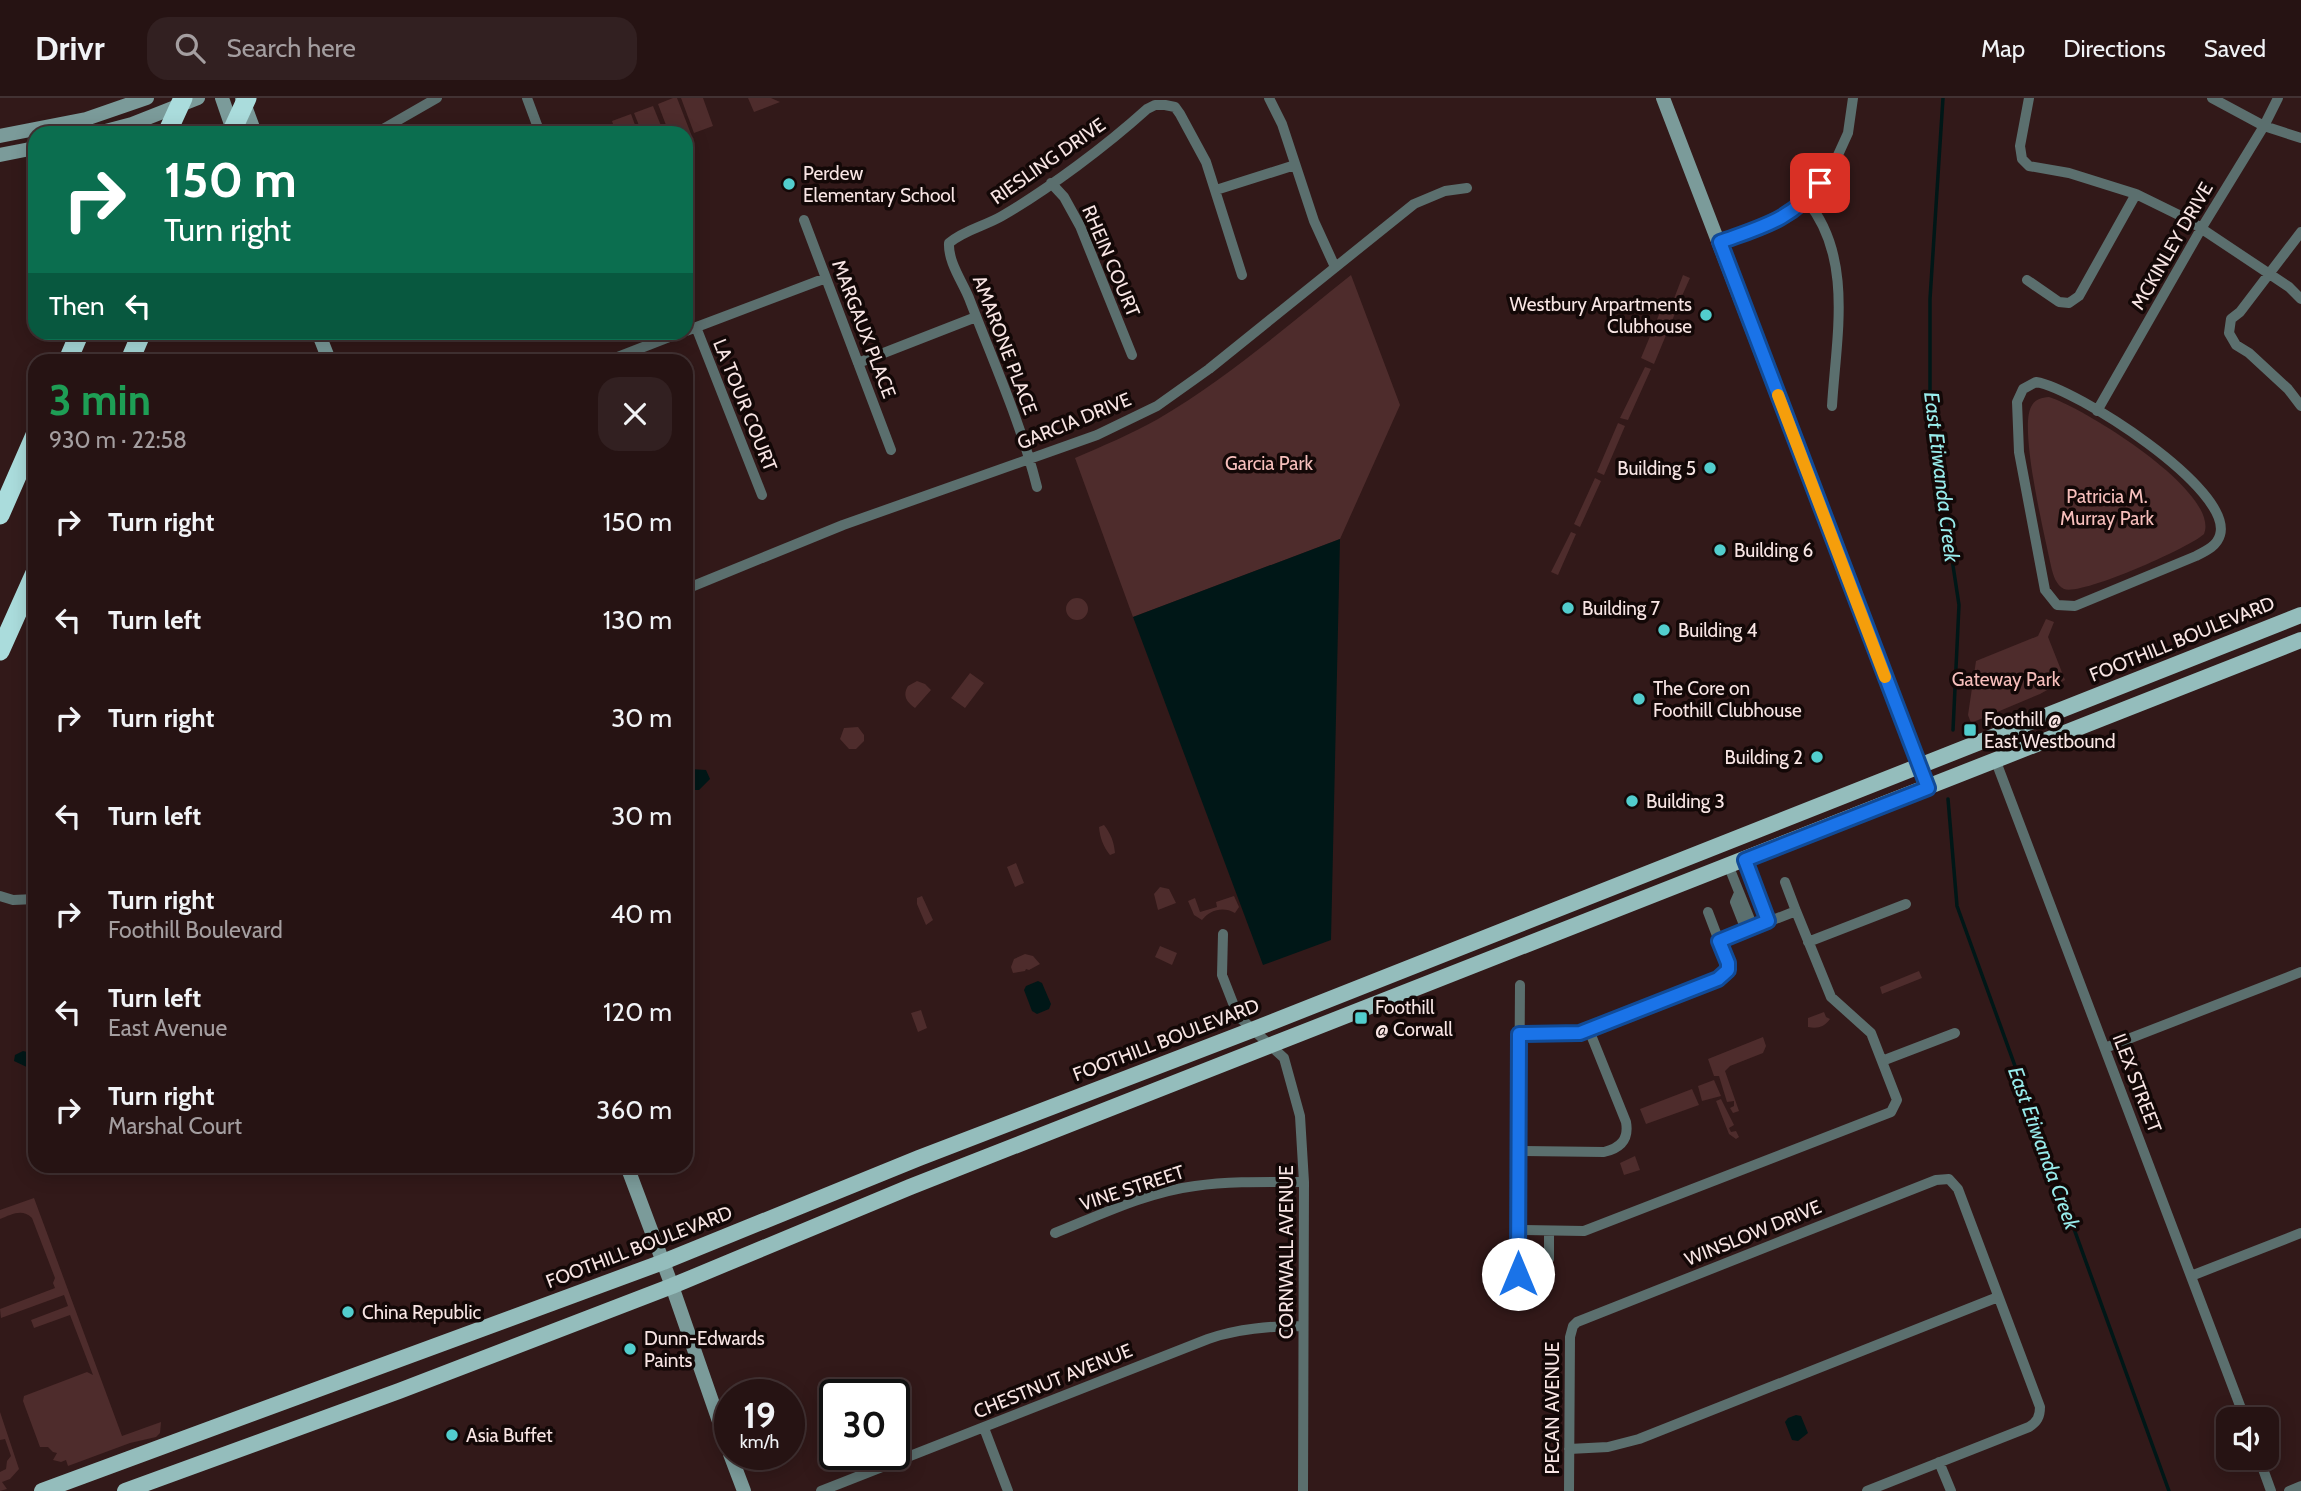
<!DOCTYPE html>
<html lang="en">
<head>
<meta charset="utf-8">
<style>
  body { margin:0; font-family:Cabin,sans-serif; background:#322021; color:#f1f3f6; height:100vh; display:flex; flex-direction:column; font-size:26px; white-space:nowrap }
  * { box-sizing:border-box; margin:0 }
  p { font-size:23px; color:#a49ea0 }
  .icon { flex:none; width:38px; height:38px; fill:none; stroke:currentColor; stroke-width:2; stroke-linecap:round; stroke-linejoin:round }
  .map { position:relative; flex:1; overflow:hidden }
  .drawer { position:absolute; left:28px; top:256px; width:665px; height:819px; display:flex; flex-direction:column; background:#261313; border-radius:21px; box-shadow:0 4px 18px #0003,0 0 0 2px #423233 }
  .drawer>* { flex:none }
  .top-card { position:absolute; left:28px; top:28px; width:665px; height:214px; border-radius:21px; box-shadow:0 4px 18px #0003,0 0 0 2px #423233; background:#0b6e4f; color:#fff; overflow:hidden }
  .controls { position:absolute; left:2216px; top:1309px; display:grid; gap:14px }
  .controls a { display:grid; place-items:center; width:63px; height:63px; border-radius:14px; background:#261313; box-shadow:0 4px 18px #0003,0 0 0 2px #423233; font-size:35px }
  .speed { position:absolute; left:714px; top:1281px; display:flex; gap:14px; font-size:35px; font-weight:700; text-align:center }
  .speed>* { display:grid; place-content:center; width:91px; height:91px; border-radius:50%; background:#261313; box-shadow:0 4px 18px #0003,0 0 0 2px #423233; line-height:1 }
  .speed small { font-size:18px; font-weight:400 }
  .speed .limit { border:4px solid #111; border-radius:10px; background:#fff; color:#111 }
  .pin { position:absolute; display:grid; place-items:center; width:60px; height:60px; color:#fff; margin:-30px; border-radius:14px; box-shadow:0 4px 10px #0006 }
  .me { position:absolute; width:77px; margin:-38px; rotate:0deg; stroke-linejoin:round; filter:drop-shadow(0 0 5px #0008) }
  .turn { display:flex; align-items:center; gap:24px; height:147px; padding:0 21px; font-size:32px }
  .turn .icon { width:91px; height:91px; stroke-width:2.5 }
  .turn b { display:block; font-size:49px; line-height:60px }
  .then { display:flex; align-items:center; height:66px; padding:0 21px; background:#0003; gap:14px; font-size:26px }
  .round { display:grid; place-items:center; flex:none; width:74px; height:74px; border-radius:21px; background:#322021 }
  .overview { display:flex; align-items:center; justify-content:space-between; height:119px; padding:0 21px }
  h1 { font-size:42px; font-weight:800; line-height:52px; color:#1e9e55 }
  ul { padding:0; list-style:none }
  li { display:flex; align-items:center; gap:21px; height:98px; padding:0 21px }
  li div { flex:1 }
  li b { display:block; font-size:26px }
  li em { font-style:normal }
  header { display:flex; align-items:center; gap:42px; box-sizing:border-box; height:98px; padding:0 35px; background:#261313; border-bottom:2px solid #423233 }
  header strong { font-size:33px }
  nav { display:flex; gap:38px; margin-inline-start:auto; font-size:24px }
  .search { width:490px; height:63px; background:#322021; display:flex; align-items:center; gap:18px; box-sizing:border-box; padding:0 24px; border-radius:21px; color:#a49ea0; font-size:26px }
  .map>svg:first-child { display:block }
</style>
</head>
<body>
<header>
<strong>Drivr</strong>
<div class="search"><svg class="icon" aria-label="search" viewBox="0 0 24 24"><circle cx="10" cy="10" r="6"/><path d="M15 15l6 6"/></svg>Search here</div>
<nav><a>Map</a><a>Directions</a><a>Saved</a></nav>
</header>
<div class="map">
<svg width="2301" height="1393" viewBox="0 0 2301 1393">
  <rect width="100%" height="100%" fill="#321919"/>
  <path fill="#4e2c2c" d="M673,0H677L691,36L686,38V35H669L658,6Z
    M681,0H703L713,28L694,35Z
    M748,0H771L780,4L754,14Z
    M653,8L664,35H642L634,15Z
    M631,16L638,35H616L612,23Z
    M1351,177L1400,307L1340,441L1133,519L1075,360C1103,348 1131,336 1158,321C1227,281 1288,227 1351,177Z
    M1683,177L1690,180L1677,209L1672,206Z
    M1663,207L1676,213L1654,266L1641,260Z
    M1645,269L1651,271L1628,322L1620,320Z
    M2049,299C2084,310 2221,394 2204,436C2189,450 2081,498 2064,491C2056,487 2053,477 2051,468C2045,439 2019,332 2031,309C2035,301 2041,300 2049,299Z
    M1618,325L1625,328L1604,377L1597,374Z
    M1595,380L1601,383L1580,429L1574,426Z
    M1571,434L1576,436L1558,477L1551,474Z
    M1066 511a11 11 0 1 1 22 0a11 11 0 1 1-22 0Z
    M2046,521L2054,524L2048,539L2065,582L2040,596L1971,625L1968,617L1976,563L2038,538Z
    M970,575L984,585L965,610L951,600Z
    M917,583L925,586L931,592L915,610C907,604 902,598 908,588Z
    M858,629L864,637V643L856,651H849L840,641L844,630Z
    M1104,727C1111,736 1114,744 1115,755L1110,757C1103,748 1100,740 1099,729Z
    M1016,765L1024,785L1015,789L1007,769Z
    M1160,789L1169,791L1176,805L1158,812L1154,796Z
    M922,798L933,822L926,827L917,806V800Z
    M1234,798L1239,809L1235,815C1223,808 1210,812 1202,822L1194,817L1188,803L1195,800L1200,814L1217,809L1216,804Z
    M1160,848L1177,855L1172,867L1155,859Z
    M1025,856L1033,858L1040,866L1029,872L1026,871L1025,873L1013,875L1011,869L1014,861Z
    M1919,873L1922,880L1882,896L1880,889Z
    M921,912L927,930L918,934L911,915Z
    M1824,914L1826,919L1830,921C1824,929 1818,931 1808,929V920Z
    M1763,939L1766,948L1763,955L1730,968L1725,973L1739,1013L1733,1015L1730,1010L1734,1008V1003L1727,1004L1719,978H1714L1708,961Z
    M1714,982L1721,998L1702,1003L1698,988Z
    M1692,991L1699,1007L1646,1026L1640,1011Z
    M1721,1001L1734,1027L1729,1030L1731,1034L1736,1033L1739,1039L1736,1041L1729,1036L1716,1003Z
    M1635,1058L1640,1072L1624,1077L1620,1065Z
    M34,1100L122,1338L161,1324L160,1335L156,1339L130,1345L68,1368L66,1362L61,1364L53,1362L57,1355L53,1354L48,1349H40L23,1303L24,1298L87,1274L93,1277L70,1217L34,1230L31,1222L68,1208L64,1197L1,1220L0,1211L55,1190L53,1185L55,1180L32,1120C22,1110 11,1117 0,1121V1112Z
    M0,1314L19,1371L10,1381L2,1384L7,1391L0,1393V1374L6,1371L7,1363L11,1358L5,1341L0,1342Z"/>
  <path fill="#001717" d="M1340,441L1331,842L1263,867L1133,519Z
    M690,671L706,672L710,681L699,692H686V676Z
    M1038,883L1042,885L1051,906L1049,911L1037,916L1032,913L1024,892L1026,888Z
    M23,953L35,956L34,969L31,971L14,963L15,957Z
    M1796,1317L1801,1318L1808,1335L1798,1343L1792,1342L1785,1324L1788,1320Z"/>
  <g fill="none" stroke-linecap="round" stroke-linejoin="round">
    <path stroke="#001717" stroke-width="3.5" d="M1943,0L1930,201V316L1959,507L1953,632
      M1948,701L1957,808L2169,1393"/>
    <path stroke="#5b6f6e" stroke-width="10" d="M527,0L540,35
      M1269,0L1282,26L1314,123L1335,169
      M2029,0L2020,48L2022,61L2029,68L2069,75L2136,96L2187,121L2289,189L2301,201
      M2212,0L2264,28L2301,40
      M376,35L437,0
      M1051,85L1064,99L1080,128L1132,257
      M1216,92L1295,67
      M1807,103C1854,160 1836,240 1832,308
      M804,122L891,352
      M2301,134L2240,214L2231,221L2229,235L2236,247L2249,255L2288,291L2301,308
      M1720,144L1782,121L1807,103L1833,68L1848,35L1853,0
      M2027,182L2059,204L2069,205L2079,198L2136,96
      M696,229L762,397
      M686,233L826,180
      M610,262L682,234
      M858,265L976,219
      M2036,284C2075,290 2234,391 2220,437C2217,448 2206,453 2196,458L2075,508L2057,507L2045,492L2019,354L2017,304L2023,291Z
      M2097,313L2201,131L2264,28L2278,0
      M1037,389C1021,325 993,263 969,200C962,183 948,164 949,145C964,132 985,128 1002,118C1050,90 1106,48 1147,11L1155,7H1165L1175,9L1180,16L1206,64L1242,177
      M686,491L843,427L1097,337L1157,308L1209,271L1414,106L1445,93L1467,90
      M1995,661L2245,1321
      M1745,762L1768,823
      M1729,769L1753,829
      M1785,784L1796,813
      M1739,795L1735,804L1746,832
      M0,798L13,802L35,801
      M1708,814L1719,843
      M1223,836L1222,877L1238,918L1284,960L1300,1018L1304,1084L1303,1393
      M1808,844L1906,806
      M2105,950L2301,874
      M1882,963L1955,935
      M1519,1053L1604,1054C1621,1050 1629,1041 1626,1024L1589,932
      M1519,1132L1584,1133L1891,1014L1897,1002L1871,935L1831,899L1796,813L1719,843L1728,865V872L1718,881L1580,935L1519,936
      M1549,1133V1161
      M1055,1135C1100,1117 1147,1094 1195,1088C1231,1083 1268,1084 1304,1084
      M1518,1176L1520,887
      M2191,1178L2301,1135
      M984,1330L1008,1393
      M1569,1351L1608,1349L1639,1341L1998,1199
      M2259,1360L2271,1393
      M1939,1364L1951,1393
      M821,1393L1208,1241C1239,1230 1271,1228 1303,1228
      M1569,1393L1570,1239L1573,1228L1577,1224L1936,1082L1949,1081L1958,1091L2040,1309C2040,1319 2037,1324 2029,1329L1867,1393
      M2289,1393L2301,1388"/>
    <path stroke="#7b9b9a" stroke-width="14" d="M222,0L234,35
      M242,0L255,35
      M1663,0L1928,690
      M98,35L132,26L198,0
      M0,38L86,21L147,0
      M0,57L35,50
      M318,234L329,262
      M627,1068L672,1188L730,1355
      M730,1356L744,1393"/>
    <path stroke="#94bdbc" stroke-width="16" d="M42,1393L663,1164L919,1060L1252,932L2301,517
      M125,1393L399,1293L672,1188L910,1089L2301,542"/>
    <path stroke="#aadcdc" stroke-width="19" d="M68,262L80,234
      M130,262L142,234
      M0,417L35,337
      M0,553L35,475"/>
    <path stroke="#aadcdc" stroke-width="19" d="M167,35L183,0
      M231,35L247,0"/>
  </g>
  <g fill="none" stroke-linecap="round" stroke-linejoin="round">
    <defs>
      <path id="route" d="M1518,1176L1519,936L1580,935L1718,881L1728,872V865L1719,843L1768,823L1745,762L1928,690L1720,144C1761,129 1792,122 1820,85"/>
    </defs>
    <use href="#route" stroke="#114b97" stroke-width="18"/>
    <use href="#route" stroke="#1a73e8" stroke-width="12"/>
    <path stroke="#f59e0b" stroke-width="12" d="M1778,297L1885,579"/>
  </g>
  <g fill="#52cdcd" stroke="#130807" stroke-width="2.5">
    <circle cx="789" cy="86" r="7"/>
    <circle cx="1706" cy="217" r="7"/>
    <circle cx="1710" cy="370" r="7"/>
    <circle cx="1720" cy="452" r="7"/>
    <circle cx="1568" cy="510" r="7"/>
    <circle cx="1664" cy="532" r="7"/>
    <circle cx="1639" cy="601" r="7"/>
    <rect x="1963" y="625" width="14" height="14" rx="3.5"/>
    <circle cx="1817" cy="659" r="7"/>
    <circle cx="1632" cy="703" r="7"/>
    <rect x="1354" y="913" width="14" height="14" rx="3.5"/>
    <circle cx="348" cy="1214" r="7"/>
    <circle cx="630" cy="1251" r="7"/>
    <circle cx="452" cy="1337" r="7"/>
  </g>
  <g text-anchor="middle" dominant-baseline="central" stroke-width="7" stroke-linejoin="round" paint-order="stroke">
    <g font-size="19" fill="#f8e5e4" stroke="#130807">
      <text transform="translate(1048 63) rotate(-35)">RIESLING DRIVE</text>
      <text transform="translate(2172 148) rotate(-60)">MCKINLEY DRIVE</text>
      <text transform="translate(1111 163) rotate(67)">RHEIN COURT</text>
      <text transform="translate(864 231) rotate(69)">MARGAUX PLACE</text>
      <text transform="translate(1005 247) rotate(69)">AMARONE PLACE</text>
      <text transform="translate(745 307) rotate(68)">LA TOUR COURT</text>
      <text transform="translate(1074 323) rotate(-22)">GARCIA DRIVE</text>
      <text transform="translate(2182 541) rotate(-22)">FOOTHILL BOULEVARD</text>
      <text transform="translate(1166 942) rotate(-21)">FOOTHILL BOULEVARD</text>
      <text transform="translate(2137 985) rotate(69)">ILEX STREET</text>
      <text transform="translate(1132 1090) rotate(-18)">VINE STREET</text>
      <text transform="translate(1753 1135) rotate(-22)">WINSLOW DRIVE</text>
      <text transform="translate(639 1149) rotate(-21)">FOOTHILL BOULEVARD</text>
      <text transform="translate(1286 1154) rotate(-90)">CORNWALL AVENUE</text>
      <text transform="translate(1053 1283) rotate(-22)">CHESTNUT AVENUE</text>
      <text transform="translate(1552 1310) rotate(-90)">PECAN AVENUE</text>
    </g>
    <g font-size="19" fill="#f8e5e4" stroke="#130807" text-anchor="start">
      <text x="803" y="75">Perdew<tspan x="803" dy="22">Elementary School</tspan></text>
      <text x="1692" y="206" text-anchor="end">Westbury Arpartments<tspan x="1692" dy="22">Clubhouse</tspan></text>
      <text x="1696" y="370" text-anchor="end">Building 5</text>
      <text x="1734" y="452">Building 6</text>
      <text x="1582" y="510">Building 7</text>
      <text x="1678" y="532">Building 4</text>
      <text x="1653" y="590">The Core on<tspan x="1653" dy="22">Foothill Clubhouse</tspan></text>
      <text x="1984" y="621">Foothill @<tspan x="1984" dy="22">East Westbound</tspan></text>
      <text x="1803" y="659" text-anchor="end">Building 2</text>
      <text x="1646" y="703">Building 3</text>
      <text x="1375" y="909">Foothill<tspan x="1375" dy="22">@ Corwall</tspan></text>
      <text x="362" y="1214">China Republic</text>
      <text x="644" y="1240">Dunn-Edwards<tspan x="644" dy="22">Paints</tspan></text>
      <text x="466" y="1337">Asia Buffet</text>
    </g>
    <g font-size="19" fill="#f7bfbc" stroke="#130807">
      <text x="1269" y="365">Garcia Park</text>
      <text x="2107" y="398">Patricia M.<tspan x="2107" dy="22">Murray Park</tspan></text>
      <text x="2006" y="581">Gateway Park</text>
    </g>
    <g font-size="21" font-style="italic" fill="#98ecec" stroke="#130807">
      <text transform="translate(1942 379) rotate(83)">East Etiwanda Creek</text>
      <text transform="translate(2044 1050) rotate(70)">East Etiwanda Creek</text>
    </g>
  </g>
</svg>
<div class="controls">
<a><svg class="icon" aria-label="sound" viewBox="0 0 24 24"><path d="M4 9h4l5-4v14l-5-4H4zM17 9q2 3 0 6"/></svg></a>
</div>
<div class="speed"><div>19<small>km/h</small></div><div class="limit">30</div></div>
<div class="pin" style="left:1820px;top:85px;background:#d93025"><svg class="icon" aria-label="arrive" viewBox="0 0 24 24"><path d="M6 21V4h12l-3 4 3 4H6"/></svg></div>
<svg class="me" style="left:1518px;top:1176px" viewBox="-20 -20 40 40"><circle r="19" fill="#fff"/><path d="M0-13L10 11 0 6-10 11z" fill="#1a73e8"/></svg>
<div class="top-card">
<div class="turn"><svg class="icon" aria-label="right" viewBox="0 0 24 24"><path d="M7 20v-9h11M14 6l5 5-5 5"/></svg><div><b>150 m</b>Turn right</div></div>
<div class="then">Then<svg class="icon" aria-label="left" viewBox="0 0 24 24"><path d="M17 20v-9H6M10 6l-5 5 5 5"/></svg></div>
</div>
<section class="drawer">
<div class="overview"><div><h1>3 min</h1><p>930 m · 22:58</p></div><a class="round"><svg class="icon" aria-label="close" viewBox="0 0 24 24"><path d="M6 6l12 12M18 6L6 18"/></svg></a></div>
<ul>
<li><svg class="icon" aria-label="right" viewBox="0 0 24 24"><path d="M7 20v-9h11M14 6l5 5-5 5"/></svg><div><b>Turn right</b></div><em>150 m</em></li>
<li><svg class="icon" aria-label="left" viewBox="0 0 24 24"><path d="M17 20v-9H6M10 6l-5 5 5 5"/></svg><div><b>Turn left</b></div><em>130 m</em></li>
<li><svg class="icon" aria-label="right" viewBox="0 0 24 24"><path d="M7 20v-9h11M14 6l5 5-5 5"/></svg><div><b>Turn right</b></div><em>30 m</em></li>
<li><svg class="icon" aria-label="left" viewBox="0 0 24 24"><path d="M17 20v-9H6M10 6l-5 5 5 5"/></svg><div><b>Turn left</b></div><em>30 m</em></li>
<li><svg class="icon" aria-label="right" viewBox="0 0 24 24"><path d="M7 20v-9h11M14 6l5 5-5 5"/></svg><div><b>Turn right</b><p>Foothill Boulevard</p></div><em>40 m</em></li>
<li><svg class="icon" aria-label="left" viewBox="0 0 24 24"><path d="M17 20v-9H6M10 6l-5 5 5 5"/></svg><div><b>Turn left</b><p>East Avenue</p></div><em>120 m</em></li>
<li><svg class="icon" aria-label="right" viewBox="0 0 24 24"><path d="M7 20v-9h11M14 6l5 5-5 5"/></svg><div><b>Turn right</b><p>Marshal Court</p></div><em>360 m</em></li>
</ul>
</section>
</div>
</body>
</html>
